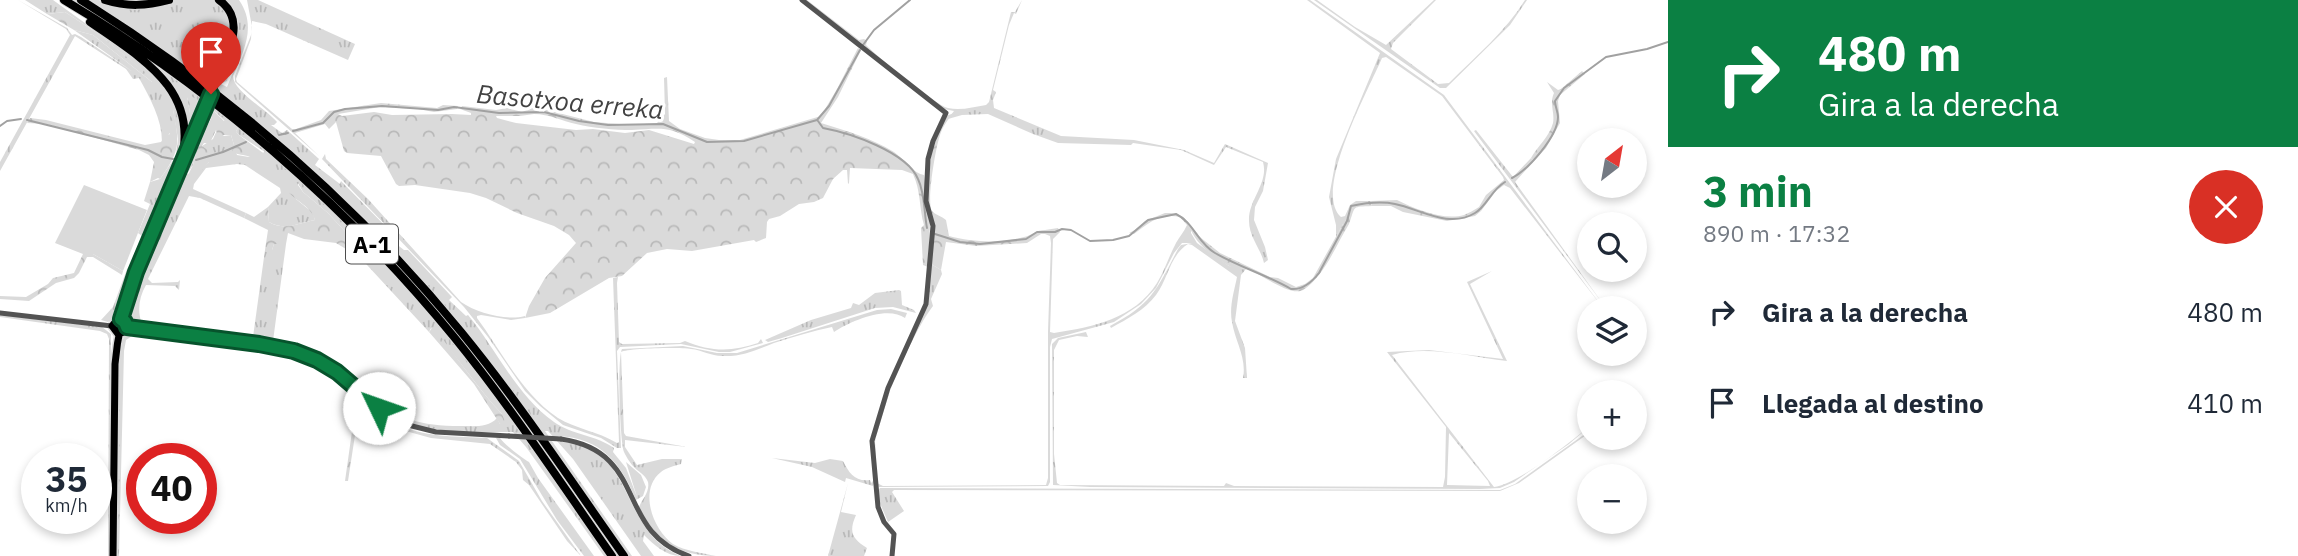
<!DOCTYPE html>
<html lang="es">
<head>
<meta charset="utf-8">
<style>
  body { margin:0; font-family:"IBM Plex Sans",sans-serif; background:#f2f2f3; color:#1f2937; height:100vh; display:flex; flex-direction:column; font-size:26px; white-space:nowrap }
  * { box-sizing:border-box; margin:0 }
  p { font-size:23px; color:#747a83 }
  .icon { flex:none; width:38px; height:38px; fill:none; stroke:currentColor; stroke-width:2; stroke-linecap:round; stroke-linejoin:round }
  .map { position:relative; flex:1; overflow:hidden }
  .side { display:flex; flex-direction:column; background:#fff; width:630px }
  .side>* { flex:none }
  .guide { background:#0b8043; color:#fff; overflow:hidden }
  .needle { width:46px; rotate:31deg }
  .fabs { position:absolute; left:1577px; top:128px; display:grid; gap:14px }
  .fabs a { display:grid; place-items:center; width:70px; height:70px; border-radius:50%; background:#fff; box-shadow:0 4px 10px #0003; font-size:35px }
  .speed { position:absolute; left:21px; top:443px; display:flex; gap:14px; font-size:35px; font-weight:700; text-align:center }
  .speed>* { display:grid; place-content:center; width:91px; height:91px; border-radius:50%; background:#fff; box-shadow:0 4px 10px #0003; line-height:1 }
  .speed small { font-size:18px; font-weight:400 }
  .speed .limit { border:10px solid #d22; background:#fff; color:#111 }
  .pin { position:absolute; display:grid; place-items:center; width:60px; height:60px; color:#fff; margin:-72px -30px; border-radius:50% 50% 50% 0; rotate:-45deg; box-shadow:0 0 7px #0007 }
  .pin .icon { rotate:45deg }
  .me { position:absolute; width:77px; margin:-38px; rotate:312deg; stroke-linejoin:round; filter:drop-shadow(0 0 5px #0008) }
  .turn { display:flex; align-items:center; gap:24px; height:147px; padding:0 35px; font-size:32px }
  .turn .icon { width:91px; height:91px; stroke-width:2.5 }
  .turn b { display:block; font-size:49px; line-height:60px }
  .round { display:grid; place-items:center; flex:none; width:74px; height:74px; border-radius:37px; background:#f2f2f3 }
  .summary { display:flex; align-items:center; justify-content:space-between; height:119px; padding:0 35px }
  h1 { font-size:42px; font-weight:700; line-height:52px; color:#0b8043 }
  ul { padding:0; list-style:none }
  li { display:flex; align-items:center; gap:21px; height:91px; padding:0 35px }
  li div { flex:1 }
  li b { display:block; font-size:26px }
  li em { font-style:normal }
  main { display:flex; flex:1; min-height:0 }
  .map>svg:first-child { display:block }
</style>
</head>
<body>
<main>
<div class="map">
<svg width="1668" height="556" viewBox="0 0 1668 556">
  <defs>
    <pattern id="grass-tufts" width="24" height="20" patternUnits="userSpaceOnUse" patternTransform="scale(1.75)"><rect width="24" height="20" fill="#dadada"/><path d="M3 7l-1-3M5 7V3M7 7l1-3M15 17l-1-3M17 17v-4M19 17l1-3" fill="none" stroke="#b9b9b9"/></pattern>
    <pattern id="forest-crowns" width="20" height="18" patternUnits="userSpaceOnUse" patternTransform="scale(1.75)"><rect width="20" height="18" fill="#dadada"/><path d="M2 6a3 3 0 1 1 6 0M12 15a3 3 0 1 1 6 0" fill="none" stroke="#b9b9b9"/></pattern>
  </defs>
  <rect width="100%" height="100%" fill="#fff"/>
  <path fill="url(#grass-tufts)" fill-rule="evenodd" d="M18,0L67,28L72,35L75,34L81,37L133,72L74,30L93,35L152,82H156L100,35L65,12L47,14L25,0H53L139,62L152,72L172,96L182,119L180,156L134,268L119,311L114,319L108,322L101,320L113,307L127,269L130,267L142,236L138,233L150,204L144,201L150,182L160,179L176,156L178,139L173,110L170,120V133L162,142C162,119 150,98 139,78L133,79L126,69L75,36L0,171V162L70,35L66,29Z
    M70,0H76C222,92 356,206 465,341C520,410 570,484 621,556H615L457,337L269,144Z
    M87,0H99L108,4H159L174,0H217L222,5L233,29L215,77L209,78L227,87L238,60L229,72L227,81L222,83L220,82C226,64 243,37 237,18C234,11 228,5 224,0H239C257,26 244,50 233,76C233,91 266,109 277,122L274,125H271L282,133L287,130L319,159L315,165L340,184L341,181L399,240L395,243L404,250H408L452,297L449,300L466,316L468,315C497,350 516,395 554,422C572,435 596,435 614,448L613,452L626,468L637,497L626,462L641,475L646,487L643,496L636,500C621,463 601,438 558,436L562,442C637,446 618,532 681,556C666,556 654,545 644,535L643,541L654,556H641L573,459L548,431H545L632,556H629C575,480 523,402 464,329C358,199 230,88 87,0Z
    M247,0H258L355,44L348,60L266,24L252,21L251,39L236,79L237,82L292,129H296L294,130L295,133L319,156L235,82V76L251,35L252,27Z
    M804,0H807L859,40L864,39L867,41L866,45C878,57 935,105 948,108C960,111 974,107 986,105L989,102L1011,12H1015L1022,0L1016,14L1014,13L1009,25L993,90L996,92L993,100L994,108L1061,136L1134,140L1184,150L1214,163L1225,144L1268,163L1263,191L1255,207L1254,220L1265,247L1268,260L1264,263C1261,249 1249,237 1249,221C1248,200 1269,183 1263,162L1226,147L1214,165L1181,150L1133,143L1131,145L1058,143L1033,134L988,114L962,115L948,119L954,111L944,109Z
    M1307,0H1310L1444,95L1603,308L1510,188L1504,185L1496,191L1481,211L1479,207L1486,195L1504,180L1503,177L1442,96L1386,57L1382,58C1369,89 1312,192 1341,217L1345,216L1350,205L1356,201H1371L1372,206C1351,207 1356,205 1349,224H1343L1336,237V225L1329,197L1336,159L1380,53Z
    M1314,0H1317L1355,27L1386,45L1434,0H1436L1393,43L1391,49L1438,84L1449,83C1476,56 1505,32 1525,0H1527L1510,25L1446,88H1440Z
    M124,42L227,117L225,121L210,107L187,97L190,113L196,109L201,111L187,145L182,105Z
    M208,112L212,117L201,134L193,165L187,174L198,172L209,162L202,146L213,139L217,130L224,136L231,135L237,155L249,157L265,152L239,135L236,132L238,127C305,182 368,242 424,308C491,386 549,471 607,556H604L526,447L513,432C476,432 431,436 398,418C366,401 346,370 312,355C266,335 195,334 144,327C138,326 129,325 126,318C122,304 195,132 208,112ZM237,164L245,165L280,188L281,193L268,207L269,222C284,231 300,223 315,220L313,213L296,199L298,183L303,192L328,213L351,238L350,245L357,249L355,252L429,332L431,328C457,355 476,387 502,414L500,424L497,418C488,428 474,426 461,426C419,426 400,420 368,391C357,382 347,371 334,364C315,353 295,346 273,341L286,244H274L272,250H265L253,337L142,324C137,311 139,297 146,285L175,286L179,290L180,280L178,282L152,283L148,279L189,196L200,198L244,218L246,213L193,189L194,184L206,168Z
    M1476,130L1513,177L1531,158L1534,161L1515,182L1606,308L1474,131Z
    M325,154L326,159L368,199L461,302C477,313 506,321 525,316V318L511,320L481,315L477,316V318C502,352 522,394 558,418C576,429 597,431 617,443L619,442L613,278L618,277L617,283L619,342L622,344L680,343L685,341C711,352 732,352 758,343L761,339L763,343L730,352H719L681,344L620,347L617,351L621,448H617L601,438L563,425L540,406L525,391L488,337L464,307L322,159Z
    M1165,213C1184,212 1187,221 1198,234L1191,231V233L1197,243L1229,266L1246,269L1241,275L1235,321L1245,348L1247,378H1243C1247,358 1235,341 1232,322C1229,307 1234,292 1237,277L1192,245L1188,244C1170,255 1168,279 1156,295C1145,310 1127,319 1111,328L1110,326C1152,304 1157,289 1178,249L1181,245L1192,243H1182L1174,253L1156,288L1141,304L1114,322L1052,339L1050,347V482L1048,486L879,487L877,485L875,440L892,384L927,306L931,264L941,270L942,274L931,299L933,306C914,330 877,412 875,445C874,457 877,471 877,483L883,486L1046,485L1048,478V332L1051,243L1050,236L1045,234V230L1058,228L1060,232L1053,239L1050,332L1054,333C1093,327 1134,319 1157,283C1165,270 1169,256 1176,243C1179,237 1184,232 1187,225L1180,217C1159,213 1149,223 1134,234L1129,233L1135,230L1145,221Z
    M1492,271L1470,284L1507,361C1470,357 1428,345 1392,355L1494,487C1517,485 1570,442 1589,427L1569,444L1514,482L1500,488L1480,489L1090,487L1053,485L1052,344L1058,338L1086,332L1088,337L1077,336L1059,340L1054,350V454L1057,483L1060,485L1224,486L1226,483L1234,486L1443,487L1445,477L1446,427L1387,352L1429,350L1503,359L1467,282ZM1449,433L1488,481L1490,486L1447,485Z
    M899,290L901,291L902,305L914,310L916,313L893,307L875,308L782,338L768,342L765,340L811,320L851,308L853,303L859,305L875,293Z
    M891,309L907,313L905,318C888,305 850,321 834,332L832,327C813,331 793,337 774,343C756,350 742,357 722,356C711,356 702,350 691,349C681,347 628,348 621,352L624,433L626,436L687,447L625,440V447L637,465L662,459H682L681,464C674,466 666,468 661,472C638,490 653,530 673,544C685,551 702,553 716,556C678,556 655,540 639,507C642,499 650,492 648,482C645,474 638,472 633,466C630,463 626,456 624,452C620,443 617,357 622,349L683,346L717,353H737L877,310Z
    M0,315L102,327L111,334L110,556H108L109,339L107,334L100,331L0,317Z
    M133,331L290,353C306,358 321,364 334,374C357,390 376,414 402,426C429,438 459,436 487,438L519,461L542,501L581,556L567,541L529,485L523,480L522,470L516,462L490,444L431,438L402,430L384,420L364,403L359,409L348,481H345L357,396C317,356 276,351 222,345C193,341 164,338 135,334L126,340L124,351L119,556H116L119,359C121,348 120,335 133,331Z
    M1589,431V433L1519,483L1500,491L894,490L892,492L904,511L888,522L879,501L878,491L880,488L1500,490L1515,484Z
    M496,438H500C504,444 523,459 529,462L538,478L594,556H584L557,520L520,459L500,445Z
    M772,458L815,463L830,459L843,461C849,473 855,482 870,480L871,483L874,480L873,486L846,478L845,482L812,467Z
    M848,483L841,512L856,515C848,533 853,539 867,548L864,556H828Z"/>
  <path fill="url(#forest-crowns)" fill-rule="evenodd" d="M65,12L100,35L157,82H152L93,35L74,30L47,14Z
    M858,48L861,50L838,97L821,123C847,131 871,138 894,152C904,159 914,174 924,175L930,223L928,267L923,265L921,228L924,225C919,208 921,191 913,174L902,170L850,168L849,183L848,184L847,170H843L833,179L823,198L814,202L799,204L780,216L769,219L767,222L766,238L756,242L754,240L692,251L667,249L647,253L622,276L609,278L550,313L525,318L529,306L545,278L576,243L569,235L554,226L517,213L486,198L470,193L415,185L399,186L396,184L381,156L347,153L344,151L336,122L329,129L325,124L295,133L293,132L296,129L321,120L329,111L381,103L437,108L443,105L458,106L457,109L434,112L418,109L380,107L338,114L342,116L374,112L392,115L452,114L471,115V113L460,109L462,106L496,110L507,108L522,112L535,107L594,122L632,125L657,123L665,114L664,78L667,77L669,121L680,129L705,138L719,140H740L821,116L837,89ZM534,114C549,114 562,121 576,124C593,128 615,130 632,130C660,129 669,125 695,142L694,144L649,130L625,133L593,129L576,130L516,123L497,118L496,116H520Z
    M1582,71L1585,74L1560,95L1558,101L1560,123L1546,148L1534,161L1531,158C1536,148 1550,136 1553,123C1555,112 1549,104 1554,93L1547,82L1558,90L1561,89Z
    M191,96L210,107L224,121L227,117L238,127L236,132L239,135L274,161L275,165L272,169C262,168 258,161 250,157C243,154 239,156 232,151L234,145L231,135H218L216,130L210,143H204L202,146L209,151V162L190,184H185V181L193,165L198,143L212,117L208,112L196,109L192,115L190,113L187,97Z
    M170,110H173C180,144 180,151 160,179L158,178L150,182L154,162L149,155L139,150L46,124L27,123L30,118L46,120L145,145L161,142L165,136L170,134L168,126L170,120Z
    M954,113C948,119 943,126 940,135C936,146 926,202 932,211C935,215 942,216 946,220L949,236C972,242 1001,244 1024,237C1033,235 1036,230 1045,230V234H1041L1027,243L976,246L946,242L941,270L931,264L934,228L927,202L930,163L933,145L946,116Z
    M293,178L303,192L328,213L351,238L350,245L358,249L355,252L351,251V259L349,262L346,249L336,243L304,239L288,233L286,244H274L272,250H265L268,230L244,218L246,213L254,217L268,207L269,222C283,231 300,223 315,220C310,202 284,198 282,179Z
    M1397,200C1415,209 1444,221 1464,215C1469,213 1474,210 1479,207L1481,211L1475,216L1447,221L1403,212L1391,206H1372L1371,201Z
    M1343,224H1349C1336,245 1324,277 1303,290C1291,297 1262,275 1250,270C1242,267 1236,270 1229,266C1214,257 1197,245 1191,230L1220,253L1270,277L1278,278L1296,287L1305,284L1313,278Z
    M88,253L93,254L123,271L122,275L93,257H87L79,273L74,278L56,283L29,301L0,299V296L26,297L48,284L53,278L74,273L83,254Z
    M433,327C457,356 476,387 502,414L505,422L500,424L474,384L429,332Z"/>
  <path fill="#dadada" d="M84,185L147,210L123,271L93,254H83L55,243Z"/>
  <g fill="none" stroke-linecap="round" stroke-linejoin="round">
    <path stroke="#a1a1a1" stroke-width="2" d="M863,45L874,30L910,0
      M27,120L148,150L162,157L173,159
      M818,121L823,128C850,133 907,152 918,179C925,193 924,213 927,228
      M0,126L7,121L21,119
      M293,131L323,123L334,112L345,109L382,106L438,110L454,107L499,113L544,112L579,121L608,125L663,124L707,142L744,141L817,120L829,106L860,50
      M279,135L288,133
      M196,160L223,152L246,142
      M1512,178C1528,170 1558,136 1558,117C1558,112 1555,106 1555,101L1564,88L1606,57L1647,49L1668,42
      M935,234L960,242L980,244L1026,239L1037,232H1055L1062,229L1071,230L1090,241L1113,240L1129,236L1148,220L1176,214C1193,222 1198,243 1215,253C1239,267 1267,275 1291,289C1303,290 1312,282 1319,273L1347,221L1351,206C1365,203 1381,201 1395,204C1420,209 1449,229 1475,213C1487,206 1491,190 1505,182"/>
    <defs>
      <path id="major" d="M118,334L124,332L127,327L125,322L121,319
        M118,334L112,326L117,320L121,319
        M113,556L115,364C121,293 153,230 180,166"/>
      <path id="highway" d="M64,0C212,88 345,204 454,337C511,407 560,482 612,556
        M81,0C225,90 354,201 462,333C520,404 571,481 624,556
        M105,0C127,7 146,6 169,0
        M90,22C143,59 202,91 180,166
        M218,77C228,51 247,20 219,0
        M188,150L204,111"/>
    </defs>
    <use href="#major" stroke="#dbdbdb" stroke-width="10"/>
    <use href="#highway" stroke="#dbdbdb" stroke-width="10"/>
    <path stroke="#535353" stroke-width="5" d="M802,0L946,113L933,141L928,159L926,201L933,226L926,304L888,388L872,441L878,507L884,522L894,534L892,556
      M0,313L112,326
      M127,327L259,344L294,351L328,366L389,416L408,425L436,432L509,436
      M561,439C649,452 614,531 689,556"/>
    <use href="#major" stroke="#000" stroke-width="7"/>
    <use href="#highway" stroke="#000" stroke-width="8"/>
    <defs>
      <path id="highway-bridge" d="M204,111L218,77"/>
    </defs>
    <use href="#highway-bridge" stroke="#dbdbdb" stroke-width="10" stroke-linecap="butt"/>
    <path stroke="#535353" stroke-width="5" d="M509,436L561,439"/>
    <use href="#highway-bridge" stroke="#000" stroke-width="8"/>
  </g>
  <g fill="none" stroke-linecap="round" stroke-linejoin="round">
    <defs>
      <path id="route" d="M211,94L136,272L121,319L125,322L127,327L259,344L294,351L317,360L337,372L379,408"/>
    </defs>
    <use href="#route" stroke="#07532c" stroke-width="18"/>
    <use href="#route" stroke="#0b8043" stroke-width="12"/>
  </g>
  <g text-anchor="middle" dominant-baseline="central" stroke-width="6" stroke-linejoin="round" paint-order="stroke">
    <rect fill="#fff" stroke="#4c4c4c" stroke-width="2" x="346" y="224.5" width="52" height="39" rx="5"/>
    <g font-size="23" font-weight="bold" fill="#000">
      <text x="372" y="244">A-1</text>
    </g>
    <g font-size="26" font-style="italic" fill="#424242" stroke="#fff">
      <text transform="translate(570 101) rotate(5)">Basotxoa erreka</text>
    </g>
  </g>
</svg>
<div class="fabs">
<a><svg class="needle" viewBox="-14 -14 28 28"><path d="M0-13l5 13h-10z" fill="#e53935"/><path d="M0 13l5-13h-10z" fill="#747a83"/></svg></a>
<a><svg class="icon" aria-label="search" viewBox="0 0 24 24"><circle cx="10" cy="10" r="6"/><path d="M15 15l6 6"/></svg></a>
<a><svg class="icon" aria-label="layers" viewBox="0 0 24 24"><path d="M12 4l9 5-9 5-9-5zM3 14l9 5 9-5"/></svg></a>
<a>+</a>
<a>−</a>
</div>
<div class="speed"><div>35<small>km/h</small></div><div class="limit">40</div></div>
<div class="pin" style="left:211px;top:94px;background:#d93025"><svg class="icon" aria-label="arrive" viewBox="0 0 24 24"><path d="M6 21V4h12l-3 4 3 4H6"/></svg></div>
<svg class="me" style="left:379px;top:408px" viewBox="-20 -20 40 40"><circle r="19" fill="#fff"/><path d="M0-13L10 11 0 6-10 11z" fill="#0b8043"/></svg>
</div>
<section class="side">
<div class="guide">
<div class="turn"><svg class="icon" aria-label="right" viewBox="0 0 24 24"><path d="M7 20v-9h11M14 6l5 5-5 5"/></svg><div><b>480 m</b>Gira a la derecha</div></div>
</div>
<div class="summary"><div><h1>3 min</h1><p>890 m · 17:32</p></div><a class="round" style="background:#d93025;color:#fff"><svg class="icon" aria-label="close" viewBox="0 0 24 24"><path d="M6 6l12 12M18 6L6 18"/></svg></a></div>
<ul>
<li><svg class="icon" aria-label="right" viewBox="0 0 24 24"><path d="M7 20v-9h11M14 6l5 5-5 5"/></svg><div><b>Gira a la derecha</b></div><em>480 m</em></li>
<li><svg class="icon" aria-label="arrive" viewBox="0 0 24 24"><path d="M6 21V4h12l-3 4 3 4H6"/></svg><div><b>Llegada al destino</b></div><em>410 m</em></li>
</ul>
</section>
</main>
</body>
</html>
